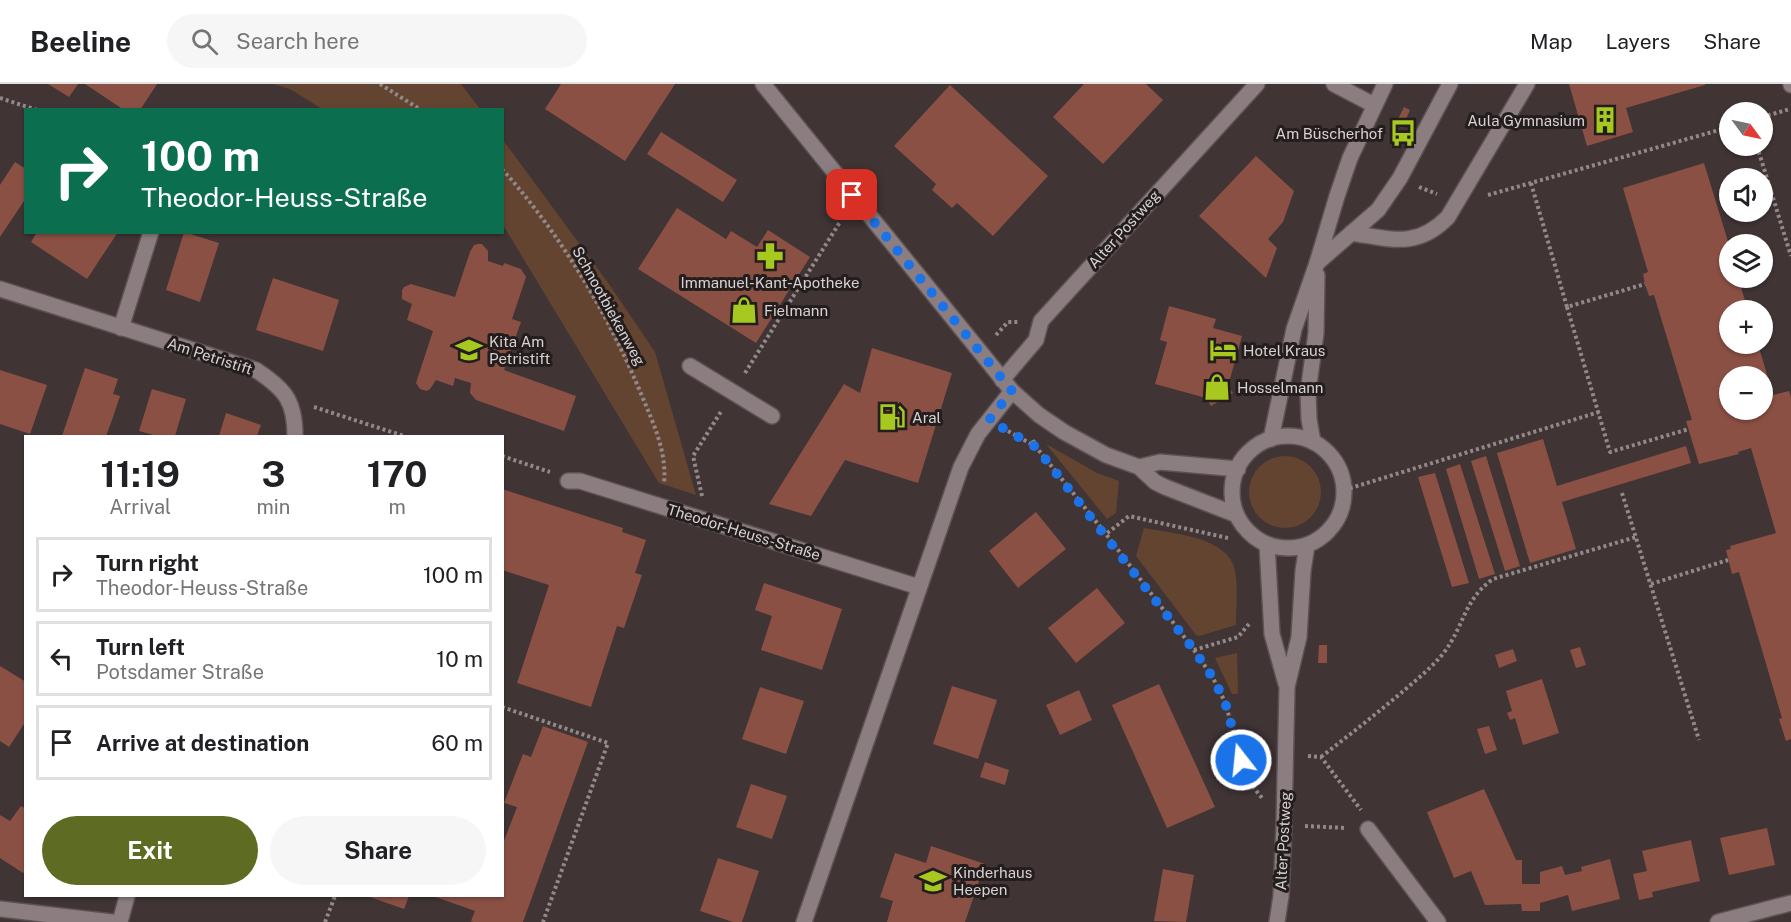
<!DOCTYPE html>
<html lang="en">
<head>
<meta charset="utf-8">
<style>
  body { margin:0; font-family:"Public Sans",sans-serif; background:#f6f6f6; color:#202124; height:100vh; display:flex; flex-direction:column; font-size:22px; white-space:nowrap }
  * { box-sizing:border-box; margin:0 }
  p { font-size:20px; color:#757577 }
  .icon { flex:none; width:33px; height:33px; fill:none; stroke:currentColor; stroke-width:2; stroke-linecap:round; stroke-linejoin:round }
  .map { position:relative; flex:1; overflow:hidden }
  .panel { position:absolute; left:24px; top:351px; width:480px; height:462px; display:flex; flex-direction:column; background:#fff; border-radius:0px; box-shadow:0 2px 4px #0004 }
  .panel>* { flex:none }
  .top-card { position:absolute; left:24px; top:24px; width:480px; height:126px; border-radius:0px; box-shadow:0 2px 4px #0004; background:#0b6e4f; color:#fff; overflow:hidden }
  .needle { width:39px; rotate:123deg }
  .fabs { position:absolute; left:1719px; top:18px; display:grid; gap:12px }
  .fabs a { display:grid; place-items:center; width:54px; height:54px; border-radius:50%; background:#fff; box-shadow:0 2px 4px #0004; font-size:30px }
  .pin { position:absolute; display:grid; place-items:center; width:51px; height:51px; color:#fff; margin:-26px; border-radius:12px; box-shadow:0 3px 9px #0006 }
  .me { position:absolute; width:66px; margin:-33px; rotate:344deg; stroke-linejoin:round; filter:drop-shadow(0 0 4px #0008) }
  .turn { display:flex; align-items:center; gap:21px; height:126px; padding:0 18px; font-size:27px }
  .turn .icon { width:78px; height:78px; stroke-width:2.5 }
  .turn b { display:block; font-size:42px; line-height:51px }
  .eta { display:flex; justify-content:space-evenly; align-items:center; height:102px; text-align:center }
  .eta b { font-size:36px; font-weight:700; line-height:42px }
  .action { display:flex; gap:12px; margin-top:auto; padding:12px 18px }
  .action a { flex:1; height:69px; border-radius:36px; background:#5d6c22; color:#fff; font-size:24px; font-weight:700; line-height:69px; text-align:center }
  .action a+a { background:#f6f6f6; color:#202124 }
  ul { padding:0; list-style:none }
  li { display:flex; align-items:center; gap:18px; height:75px; margin:0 12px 9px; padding:0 6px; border:3px solid #e0e0e0; border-radius:0px }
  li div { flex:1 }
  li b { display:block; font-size:22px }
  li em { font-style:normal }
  header { display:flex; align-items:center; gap:36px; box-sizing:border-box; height:84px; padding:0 30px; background:#fff; border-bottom:2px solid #e0e0e0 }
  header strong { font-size:28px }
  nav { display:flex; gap:33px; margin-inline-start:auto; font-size:21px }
  .search { width:420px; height:54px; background:#f6f6f6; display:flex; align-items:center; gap:15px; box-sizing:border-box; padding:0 21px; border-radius:33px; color:#757577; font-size:22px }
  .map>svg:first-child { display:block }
</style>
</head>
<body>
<header>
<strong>Beeline</strong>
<div class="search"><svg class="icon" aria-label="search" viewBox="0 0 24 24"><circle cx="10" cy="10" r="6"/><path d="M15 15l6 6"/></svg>Search here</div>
<nav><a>Map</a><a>Layers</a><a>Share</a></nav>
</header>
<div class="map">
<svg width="1791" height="838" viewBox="0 0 1791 838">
  <rect width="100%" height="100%" fill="#403435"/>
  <path fill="#634430" d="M273,0H461L480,25H322L290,5Z
    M503,56L609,200L655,268L696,411L659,399L503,141Z
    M1046,360L1097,389L1119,397L1116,429L1107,435Z
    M1249 408a36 36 0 1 1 72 0a36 36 0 1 1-72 0Z
    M1144,444C1170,449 1221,452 1233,480C1239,495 1236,524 1236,541L1199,552L1196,551L1136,472Z
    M1237,569L1238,610H1232L1215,574Z"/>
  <path fill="#8b5044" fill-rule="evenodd" d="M48,0H78L69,13Z
    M85,0H157L140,26H124Z
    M561,0H675L625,77L545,25Z
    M1084,0H1146L1163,16L1103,80L1053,33Z
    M1569,0H1705V1L1626,24L1633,48L1587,62Z
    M950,1L1048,92L993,152L957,119L952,124L932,106L936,100L894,62Z
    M1404,23L1410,26L1402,44L1395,41Z
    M661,48L737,96L723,118L647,70Z
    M1256,72L1294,107L1283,138L1268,155L1277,164L1266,194L1199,132Z
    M15,78L26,85V114L0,153V101Z
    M1704,79L1730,164V194H1738L1748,226H1730V260H1758L1773,311L1789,307L1791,313V655L1786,657L1779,635L1782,634L1739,488L1732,490L1726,466L1731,465L1730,462L1776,449L1751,364L1738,368L1739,370L1699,380L1686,337L1692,336L1654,211L1649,212L1645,200L1643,190L1648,188L1623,104ZM1730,292H1762V326H1730Z
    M677,124L726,155L731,147L757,163L768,146L810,173L756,259L638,185Z
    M37,148H118L87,195L31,158Z
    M184,148L219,159L200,218L166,206Z
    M478,160H482L488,167V177L503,182L504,179L521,185L526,193L512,235L521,238L504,286L576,312L564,347L476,316L470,309L471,299L455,294L453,302L436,296L430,305L427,307L420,305L416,299L433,247L407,236L412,220L402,215V206L404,203L411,200L455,213L470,168L474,161Z
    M273,194L339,216L323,267L256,246Z
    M1169,222L1216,235L1213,244L1242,252L1228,302L1233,309L1211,322L1206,314L1155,300L1167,258L1160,256Z
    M872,264L952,289L918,399L845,376L811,432L769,420L844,300L860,309Z
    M85,284L118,295L113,310L120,312L112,336L106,352H62Z
    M0,286L47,301L30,350L0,340Z
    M152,305L186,315L175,352H157L139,347Z
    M226,329L261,341L257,352H219Z
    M1543,355L1557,402L1686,362L1691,379L1562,418L1576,465L1530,479L1497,369Z
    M1486,372L1520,482L1505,487L1471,377Z
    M1460,380L1495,490L1479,495L1446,385Z
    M1435,389L1469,499L1452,503L1418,393Z
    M502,405L623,444L622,448L646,456L635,489L642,491L624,544L617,542L591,623L517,599L549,501L502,486Z
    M1036,428L1066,465L1018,504L989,467Z
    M764,499L842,525L822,586L761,566L772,532L755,526Z
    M1097,504L1125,539L1076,579L1048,544Z
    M1319,561H1327V579H1318Z
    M1580,563L1586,581L1576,584L1570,566Z
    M1513,565L1517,577L1499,584L1495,571Z
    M0,582L26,598V637L9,663L0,657Z
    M1542,595L1559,649L1523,661L1515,634L1510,636L1507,629L1512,627L1506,607Z
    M1159,600L1215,723L1167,744L1112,621Z
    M952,602L997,616L978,675L933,660Z
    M760,603L804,617L786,670L742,655Z
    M1079,606L1092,636L1060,651L1046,621Z
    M543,642L588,658L523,838H473L471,837L475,827L433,812H502V762L517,723L504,719L523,670L531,673Z
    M1489,642L1497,666L1485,670L1477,645Z
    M985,678L1009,686L1005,701L980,693Z
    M751,700L787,712L772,755L736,743Z
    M1484,705L1516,776H1522V800H1540V788L1562,782L1565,791L1582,787L1581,783L1610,775L1620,815L1572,827L1568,811L1540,819V827H1522L1521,820L1485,821L1471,787L1454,794L1427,728Z
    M21,722L26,725V785L23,789L0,774V731L10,737Z
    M1767,744L1775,781L1729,791L1720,754Z
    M1691,756L1700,797L1652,808L1653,813L1639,816L1633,790L1647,787L1642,767Z
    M931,762L985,780L965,838H887L893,817L880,813L895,769L926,779Z
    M718,774L759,787L742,838H733L700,827Z
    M1163,785L1194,791L1186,838L1154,837Z
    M367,812H409L404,825Z"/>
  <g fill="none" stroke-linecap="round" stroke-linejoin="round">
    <defs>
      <path id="lane" d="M1791,0V1
        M1351,149C1391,155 1417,165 1448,133L1527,0
        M1317,179L1378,126L1400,94L1450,0
        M121,244L151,148
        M690,282L772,332"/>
      <path id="street" d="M1334,0L1374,21
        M0,205L256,286C285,305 295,317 295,352
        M1002,296L1036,256L1041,237L1257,0
        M1271,355L1294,245L1317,179L1337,112L1350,74L1385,0
        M1313,358L1309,335L1308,308L1316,249L1317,191
        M568,397H580L919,503
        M1368,745L1438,838
        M0,825L112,838
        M120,838L127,812
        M804,838L961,383L978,350L1012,307
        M1718,838L1791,819"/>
      <path id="secondary" d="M763,0L1012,307L1039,331L1064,348L1106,371L1139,383L1155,398L1165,403L1237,431
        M1232 408a56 56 0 1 1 112 0a56 56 0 1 1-112 0Z
        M1139,383L1160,378L1238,385
        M1267,460L1272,550L1286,600
        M1277,838L1281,812L1284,740L1287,603L1299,553L1303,487L1307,461"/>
    </defs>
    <use href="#lane" stroke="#5c5253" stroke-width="18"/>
    <use href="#street" stroke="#5c5253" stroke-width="18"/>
    <use href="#secondary" stroke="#5c5253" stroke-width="18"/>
    <path stroke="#93898a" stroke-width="4" stroke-dasharray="3 3" stroke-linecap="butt" d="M380,0L421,26
      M0,14L37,26
      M1762,33L1790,25
      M1757,62L1791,172
      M502,85C562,152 608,230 642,312C654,341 667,368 664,400
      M1531,99L1567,223L1645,200
      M1419,103L1437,110
      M1488,111L1730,43
      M1567,223L1610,368L1689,345
      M996,251L1008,238H1019
      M745,289L840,138
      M314,323L404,352
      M1008,347L1035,362
      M1033,356L1036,363L1106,450
      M502,372L550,388
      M1344,406L1599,328
      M1622,409L1699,656
      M702,412L693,372L722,326
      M1228,454L1129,432L1106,450L1194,566L1213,594L1225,618L1247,695L1262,714
      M1651,500L1728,476
      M1194,566L1238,553L1249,540
      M502,623L608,659L543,838
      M1308,672L1321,673L1361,726
      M1321,673C1348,652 1375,631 1401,609C1415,597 1430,585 1442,571C1464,544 1463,516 1493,495L1636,453
      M1305,742L1346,744
      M325,838L335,812"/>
    <use href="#lane" stroke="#8c7e80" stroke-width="15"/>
    <use href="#street" stroke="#8c7e80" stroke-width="15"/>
    <use href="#secondary" stroke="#8c7e80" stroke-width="15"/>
  </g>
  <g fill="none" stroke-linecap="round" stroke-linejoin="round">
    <path stroke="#1a73e8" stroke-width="10" stroke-dasharray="0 18" d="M852,111L1012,307L989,336L1036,363L1194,566L1213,594L1225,618L1241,676"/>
  </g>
  <defs>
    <symbol id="building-bare" viewBox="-9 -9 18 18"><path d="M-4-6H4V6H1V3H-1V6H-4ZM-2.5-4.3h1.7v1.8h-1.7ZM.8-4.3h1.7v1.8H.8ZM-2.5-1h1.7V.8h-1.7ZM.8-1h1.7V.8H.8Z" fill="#a7c81f" stroke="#231d1e" stroke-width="2.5" paint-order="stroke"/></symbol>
    <symbol id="bus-bare" viewBox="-9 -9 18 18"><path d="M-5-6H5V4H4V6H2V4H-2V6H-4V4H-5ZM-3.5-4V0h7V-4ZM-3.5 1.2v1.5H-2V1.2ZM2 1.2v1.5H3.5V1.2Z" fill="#a7c81f" stroke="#231d1e" stroke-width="2.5" paint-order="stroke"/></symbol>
    <symbol id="pharmacy-bare" viewBox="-9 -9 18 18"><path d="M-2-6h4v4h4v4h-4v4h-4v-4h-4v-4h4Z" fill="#a7c81f" stroke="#231d1e" stroke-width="2.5" paint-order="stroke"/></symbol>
    <symbol id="shop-bare" viewBox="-9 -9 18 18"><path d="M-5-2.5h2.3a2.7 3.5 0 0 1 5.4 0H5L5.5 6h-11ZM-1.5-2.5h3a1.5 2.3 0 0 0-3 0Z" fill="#a7c81f" stroke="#231d1e" stroke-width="2.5" paint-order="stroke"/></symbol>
    <symbol id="school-bare" viewBox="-9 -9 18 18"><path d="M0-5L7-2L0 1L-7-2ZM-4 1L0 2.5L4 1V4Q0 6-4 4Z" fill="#a7c81f" stroke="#231d1e" stroke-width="2.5" paint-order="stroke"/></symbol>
    <symbol id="hotel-bare" viewBox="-9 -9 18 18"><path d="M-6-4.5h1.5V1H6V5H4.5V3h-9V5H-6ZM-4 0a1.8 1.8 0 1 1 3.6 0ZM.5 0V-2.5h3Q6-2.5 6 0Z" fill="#a7c81f" stroke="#231d1e" stroke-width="2.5" paint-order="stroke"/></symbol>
    <symbol id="fuel-bare" viewBox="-9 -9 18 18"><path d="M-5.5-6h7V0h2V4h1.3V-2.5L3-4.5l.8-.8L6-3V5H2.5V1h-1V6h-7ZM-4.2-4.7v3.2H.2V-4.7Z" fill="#a7c81f" stroke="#231d1e" stroke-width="2.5" paint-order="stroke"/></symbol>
  </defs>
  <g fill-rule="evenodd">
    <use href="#building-bare" x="1586" y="17" width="38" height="38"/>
    <use href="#bus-bare" x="1384" y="30" width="38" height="38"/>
    <use href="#pharmacy-bare" x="751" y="153" width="38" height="38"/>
    <use href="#shop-bare" x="725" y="207" width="38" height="38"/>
    <use href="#school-bare" x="450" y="247" width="38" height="38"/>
    <use href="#hotel-bare" x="1204" y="247" width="38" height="38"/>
    <use href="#shop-bare" x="1198" y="284" width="38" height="38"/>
    <use href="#fuel-bare" x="873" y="314" width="38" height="38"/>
    <use href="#school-bare" x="914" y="778" width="38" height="38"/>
  </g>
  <g text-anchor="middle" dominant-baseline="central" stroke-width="6" stroke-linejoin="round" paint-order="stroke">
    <g font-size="15" fill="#d9d1d2" stroke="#231d1e" text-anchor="start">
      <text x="1585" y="36" text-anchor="end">Aula Gymnasium</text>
      <text x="1383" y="49" text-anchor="end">Am Büscherhof</text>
      <text x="770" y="198" text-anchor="middle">Immanuel-Kant-Apotheke</text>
      <text x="764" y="226">Fielmann</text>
      <text x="489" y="257">Kita Am<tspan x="489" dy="17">Petristift</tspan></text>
      <text x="1243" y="266">Hotel Kraus</text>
      <text x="1237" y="303">Hosselmann</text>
      <text x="912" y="333">Aral</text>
      <text x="953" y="788">Kinderhaus<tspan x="953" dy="17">Heepen</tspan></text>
    </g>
    <g font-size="15" fill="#d9d1d2" stroke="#231d1e">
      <text transform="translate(1124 145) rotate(-48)">Alter Postweg</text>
      <text transform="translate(609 222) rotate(61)">Schnootbiekenweg</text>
      <text transform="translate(210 272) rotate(18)">Am Petristift</text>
      <text transform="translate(744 448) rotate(17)">Theodor-Heuss-Straße</text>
      <text transform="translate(1283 757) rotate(-87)">Alter Postweg</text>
    </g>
  </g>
</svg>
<div class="fabs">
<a><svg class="needle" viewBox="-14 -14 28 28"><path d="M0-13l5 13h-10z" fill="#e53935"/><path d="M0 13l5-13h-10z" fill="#757577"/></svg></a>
<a><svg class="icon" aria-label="sound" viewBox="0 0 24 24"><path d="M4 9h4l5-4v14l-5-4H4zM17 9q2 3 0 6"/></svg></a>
<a><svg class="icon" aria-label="layers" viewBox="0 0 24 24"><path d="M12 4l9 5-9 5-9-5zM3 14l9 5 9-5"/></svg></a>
<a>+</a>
<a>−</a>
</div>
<div class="pin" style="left:852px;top:111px;background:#d93025"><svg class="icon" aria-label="arrive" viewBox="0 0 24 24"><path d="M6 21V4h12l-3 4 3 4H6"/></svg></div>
<svg class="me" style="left:1241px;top:676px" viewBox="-20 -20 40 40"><circle r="17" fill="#1a73e8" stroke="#fff" stroke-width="3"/><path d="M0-11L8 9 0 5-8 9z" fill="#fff"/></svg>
<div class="top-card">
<div class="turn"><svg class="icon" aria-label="right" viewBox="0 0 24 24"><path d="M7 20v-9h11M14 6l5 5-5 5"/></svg><div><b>100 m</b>Theodor-Heuss-Straße</div></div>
</div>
<section class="panel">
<div class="eta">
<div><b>11:19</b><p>Arrival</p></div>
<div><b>3</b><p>min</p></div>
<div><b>170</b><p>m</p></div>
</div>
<ul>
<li><svg class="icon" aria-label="right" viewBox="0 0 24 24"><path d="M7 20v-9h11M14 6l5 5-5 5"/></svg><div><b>Turn right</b><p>Theodor-Heuss-Straße</p></div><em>100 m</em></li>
<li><svg class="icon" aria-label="left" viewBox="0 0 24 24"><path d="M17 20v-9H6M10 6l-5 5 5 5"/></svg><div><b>Turn left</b><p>Potsdamer Straße</p></div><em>10 m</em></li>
<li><svg class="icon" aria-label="arrive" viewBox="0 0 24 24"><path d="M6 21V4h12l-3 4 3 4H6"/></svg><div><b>Arrive at destination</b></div><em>60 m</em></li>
</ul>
<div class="action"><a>Exit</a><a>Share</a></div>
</section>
</div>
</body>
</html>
